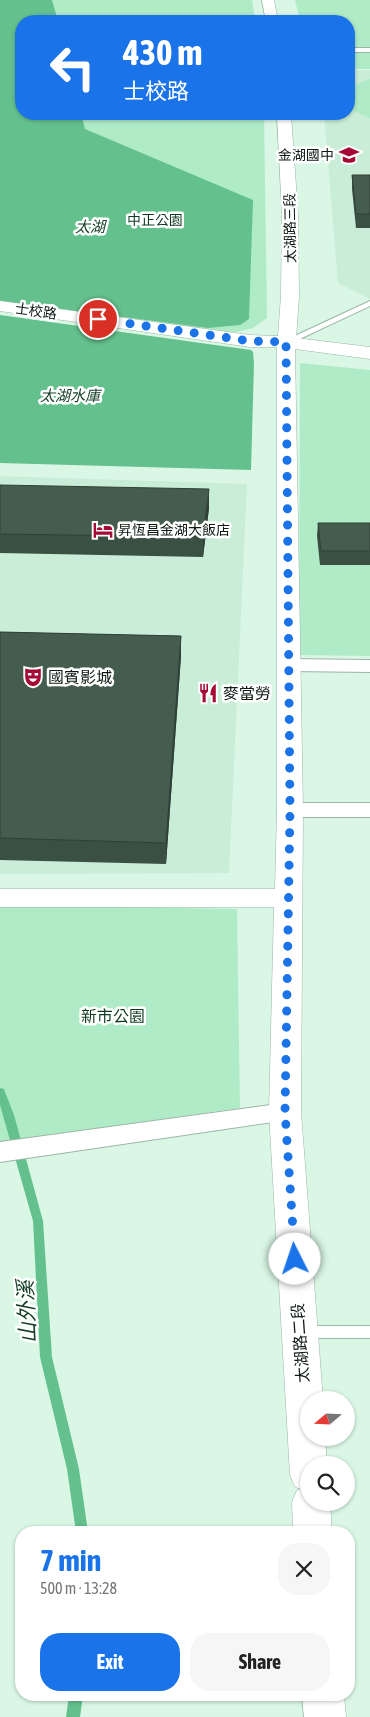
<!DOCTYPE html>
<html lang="en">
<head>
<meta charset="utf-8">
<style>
  body { margin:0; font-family:"Asap Condensed","Noto Sans TC",sans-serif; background:#f6f6f6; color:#222; height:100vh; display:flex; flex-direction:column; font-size:19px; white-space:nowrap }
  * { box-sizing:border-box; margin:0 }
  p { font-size:16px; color:#767676 }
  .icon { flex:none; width:28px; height:28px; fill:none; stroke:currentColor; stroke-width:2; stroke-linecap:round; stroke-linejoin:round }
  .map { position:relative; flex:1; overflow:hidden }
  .drawer { position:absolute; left:15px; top:1526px; width:340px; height:175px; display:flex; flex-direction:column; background:#fff; border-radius:20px; box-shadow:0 1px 4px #0004 }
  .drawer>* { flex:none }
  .guide { position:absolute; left:15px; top:15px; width:340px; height:105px; border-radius:20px; box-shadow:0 1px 4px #0004; background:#1a73e8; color:#fff; overflow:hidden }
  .needle { width:32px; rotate:251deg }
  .controls { position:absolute; left:300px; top:1391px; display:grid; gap:10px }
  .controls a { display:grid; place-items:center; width:55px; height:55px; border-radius:50%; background:#fff; box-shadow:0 1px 4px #0004; font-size:25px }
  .pin { position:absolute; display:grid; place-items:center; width:42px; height:42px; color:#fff; margin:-21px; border:2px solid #fff; border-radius:50%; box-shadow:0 1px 5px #0007 }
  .me { position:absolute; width:55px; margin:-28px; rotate:356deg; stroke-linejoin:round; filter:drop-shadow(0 0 4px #0008) }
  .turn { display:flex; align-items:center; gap:18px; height:105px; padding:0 25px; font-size:22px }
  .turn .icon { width:65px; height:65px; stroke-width:2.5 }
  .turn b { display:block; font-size:35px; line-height:42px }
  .round { display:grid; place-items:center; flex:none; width:52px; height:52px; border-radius:20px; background:#f6f6f6 }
  .overview { display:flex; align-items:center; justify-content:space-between; height:85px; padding:0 25px }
  h1 { font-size:30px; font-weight:700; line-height:38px; color:#1a73e8 }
  .primary-button { display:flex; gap:10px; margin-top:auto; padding:10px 25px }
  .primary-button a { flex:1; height:58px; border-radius:20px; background:#1a73e8; color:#fff; font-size:20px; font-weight:700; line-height:58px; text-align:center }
  .primary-button a+a { background:#f6f6f6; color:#222 }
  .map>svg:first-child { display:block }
</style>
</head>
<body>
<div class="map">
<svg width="370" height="1717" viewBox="0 0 370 1717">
  <rect width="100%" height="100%" fill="#daf7e5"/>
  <path fill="#c9edd7" d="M349,70H370V299L338,283L324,114H349Z
    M0,476L247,484L229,873L0,874Z"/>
  <path fill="#b0ebc7" d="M0,0H252L255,21H21V114H264L267,318L253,328L236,332L185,333L0,305Z
    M295,0H370V48L349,47V21H300Z
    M349,52L370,53V69H349Z
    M370,79V118L349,109V87Z
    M300,363L370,370V656L299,655Z
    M0,905L237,909L240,1108L0,1142Z"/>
  <path fill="#64c18e" d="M0,0H52L58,21H21V114H81L85,129L253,200L249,319L240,325L208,328L0,301Z
    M0,315L251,350L253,352L254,364L251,470L0,463Z"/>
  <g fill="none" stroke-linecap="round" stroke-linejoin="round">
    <path fill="#64c18e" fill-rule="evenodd" d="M0,1088L4,1089L5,1092L14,1115L43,1221L52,1357L79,1469L88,1532H76L67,1469L40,1357L33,1221L0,1105Z
      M69,1695H83L80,1717H66Z"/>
    <defs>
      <path id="service" d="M349,48H370V52H349Z
        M370,301V306L289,344L282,342Z
        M304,1326H370V1338H304L299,1336L297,1332L299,1328Z"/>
      <path id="minor" d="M289,659L370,660V672L289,671L282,669L279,665L282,661Z
        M290,803H370V817H290L282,815L279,810L282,805Z
        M285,1103L294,1105L298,1112L294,1119L0,1162V1142Z"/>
      <path id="tertiary" d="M262,0H274L278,21H266Z
        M277,114H291L298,215L299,296L296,338L370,347V359L295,349L303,810L301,1112L323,1400H309V1438H325L327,1465H309V1502H330L332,1532H293L292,1502L297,1490L301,1489L295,1487L290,1475L269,1112L274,907H0V889H275L277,810V347H250L0,311V301L250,335L278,336L281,296L282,215Z
        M302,1695H344L346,1717H304Z"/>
    </defs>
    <use href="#service" stroke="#9bb6a5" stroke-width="2"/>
    <use href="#minor" stroke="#9bb6a5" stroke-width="2"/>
    <use href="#tertiary" stroke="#9bb6a5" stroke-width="1"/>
    <use href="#service" fill="#fff" fill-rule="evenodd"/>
    <use href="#minor" fill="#fff" fill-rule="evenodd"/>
    <use href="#tertiary" fill="#fff" fill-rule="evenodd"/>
  </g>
  <path fill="#3a5043" d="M352,175H370V228H356L352,189Z
    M0,485L209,508L203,557L0,553Z
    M318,523H370V565H320L317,536Z
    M0,632L181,636V656L166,864L0,860Z"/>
  <path fill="#304137" d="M209,489V508L203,557V537Z
    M181,636V656L166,864V843Z"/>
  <path fill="#445d4e" stroke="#304137" d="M352,175H370V214H356Z
    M0,485L209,489L203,537L0,534Z
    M318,523H370V551H321Z
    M0,632L181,636L166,843L0,838Z"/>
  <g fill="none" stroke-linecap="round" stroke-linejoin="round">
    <path stroke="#1a73e8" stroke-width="9" stroke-dasharray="0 16.2" d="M98,319L250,341L286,342L290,810L285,1112L295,1259"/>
  </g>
  <defs>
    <symbol id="school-bare" viewBox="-9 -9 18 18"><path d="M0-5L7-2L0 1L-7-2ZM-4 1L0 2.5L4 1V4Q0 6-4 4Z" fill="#a50934" stroke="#fff" stroke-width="2.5" paint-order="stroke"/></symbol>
    <symbol id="hotel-bare" viewBox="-9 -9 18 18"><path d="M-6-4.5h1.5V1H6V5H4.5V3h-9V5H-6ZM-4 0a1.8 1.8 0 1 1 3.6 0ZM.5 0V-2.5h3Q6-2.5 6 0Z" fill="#a50934" stroke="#fff" stroke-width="2.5" paint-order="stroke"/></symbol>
    <symbol id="theatre-bare" viewBox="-9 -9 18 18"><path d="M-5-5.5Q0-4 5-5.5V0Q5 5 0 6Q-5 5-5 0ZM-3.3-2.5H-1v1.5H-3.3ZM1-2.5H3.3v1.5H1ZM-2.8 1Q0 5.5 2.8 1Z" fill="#a50934" stroke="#fff" stroke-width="2.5" paint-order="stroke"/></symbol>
    <symbol id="restaurant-bare" viewBox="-9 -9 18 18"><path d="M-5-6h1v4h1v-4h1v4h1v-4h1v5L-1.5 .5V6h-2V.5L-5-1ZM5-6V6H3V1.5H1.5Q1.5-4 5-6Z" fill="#a50934" stroke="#fff" stroke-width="2.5" paint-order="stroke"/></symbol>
  </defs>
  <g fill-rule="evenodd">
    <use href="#school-bare" x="335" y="141" width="28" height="28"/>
    <use href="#hotel-bare" x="89" y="516" width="28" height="28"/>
    <use href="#theatre-bare" x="19" y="663" width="28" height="28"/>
    <use href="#restaurant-bare" x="194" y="679" width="28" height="28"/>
  </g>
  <g text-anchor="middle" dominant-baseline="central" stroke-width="5" stroke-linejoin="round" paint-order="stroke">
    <g font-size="14" fill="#101a14" stroke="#fff" text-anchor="end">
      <text x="334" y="155">金湖國中</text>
      <text x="118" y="530" text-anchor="start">昇恆昌金湖大飯店</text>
    </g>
    <g font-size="14" fill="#103924" stroke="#fff">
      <text x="155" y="220">中正公園</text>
    </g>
    <g font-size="14" fill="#101a14" stroke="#fff">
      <text transform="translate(290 228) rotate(-91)">太湖路三段</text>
      <text transform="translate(36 311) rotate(8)">士校路</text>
    </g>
    <g font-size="15" font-style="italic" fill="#18402b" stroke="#fff">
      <text x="90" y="226">太湖</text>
      <text x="70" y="395">太湖水庫</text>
    </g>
    <g font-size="16" fill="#101a14" stroke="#fff" text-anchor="start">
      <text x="48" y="677">國賓影城</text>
      <text x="223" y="693">麥當勞</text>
    </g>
    <g font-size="16" fill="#103924" stroke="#fff">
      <text x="113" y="1016">新市公園</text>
    </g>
    <g font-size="16" fill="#101a14" stroke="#fff">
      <text transform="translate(300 1343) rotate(-94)">太湖路二段</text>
    </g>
    <g font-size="21" font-style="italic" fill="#18402b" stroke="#fff">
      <text transform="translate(26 1312) rotate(-93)">山外溪</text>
    </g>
  </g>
</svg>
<div class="controls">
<a><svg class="needle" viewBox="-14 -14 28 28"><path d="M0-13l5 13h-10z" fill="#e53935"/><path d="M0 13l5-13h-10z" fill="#767676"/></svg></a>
<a><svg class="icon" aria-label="search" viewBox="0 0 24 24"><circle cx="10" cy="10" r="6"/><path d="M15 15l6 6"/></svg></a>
</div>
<div class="pin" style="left:98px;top:319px;background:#d93025"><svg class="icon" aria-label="arrive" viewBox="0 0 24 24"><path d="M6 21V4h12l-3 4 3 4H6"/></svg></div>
<svg class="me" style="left:295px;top:1259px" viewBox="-20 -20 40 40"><circle r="19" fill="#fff"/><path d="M0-13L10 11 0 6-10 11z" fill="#1a73e8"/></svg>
<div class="guide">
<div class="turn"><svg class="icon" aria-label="left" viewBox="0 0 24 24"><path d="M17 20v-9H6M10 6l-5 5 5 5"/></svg><div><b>430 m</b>士校路</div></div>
</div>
<section class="drawer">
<div class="overview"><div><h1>7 min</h1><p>500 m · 13:28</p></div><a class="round"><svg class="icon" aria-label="close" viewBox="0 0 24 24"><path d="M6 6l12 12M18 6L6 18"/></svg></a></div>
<div class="primary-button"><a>Exit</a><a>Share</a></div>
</section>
</div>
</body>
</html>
